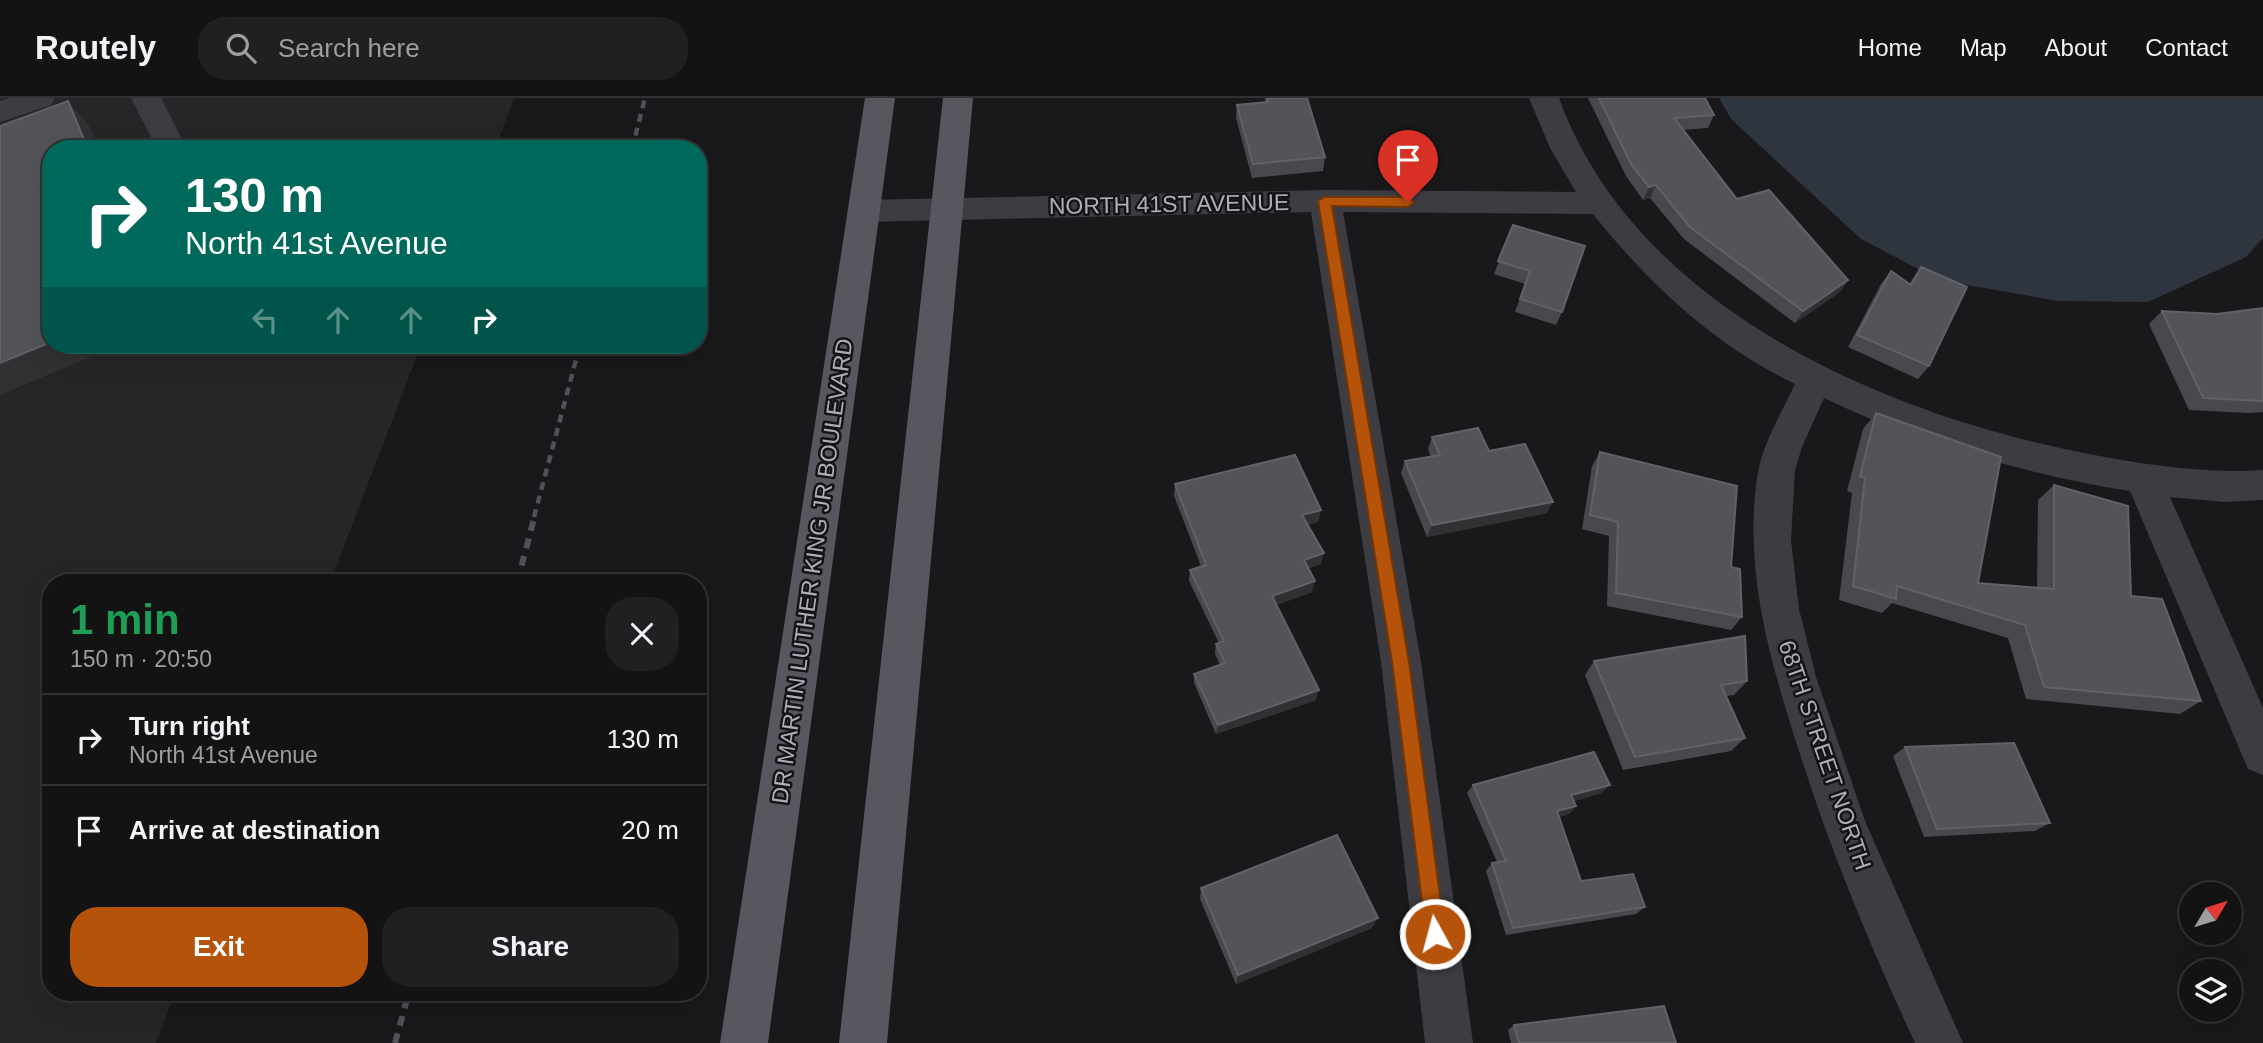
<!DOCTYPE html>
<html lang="en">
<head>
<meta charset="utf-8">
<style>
  body { margin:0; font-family:Helvetica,sans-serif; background:#202022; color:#f1f3f6; height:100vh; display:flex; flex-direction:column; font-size:26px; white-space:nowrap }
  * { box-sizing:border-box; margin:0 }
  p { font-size:23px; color:#9d9ea0 }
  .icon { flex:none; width:38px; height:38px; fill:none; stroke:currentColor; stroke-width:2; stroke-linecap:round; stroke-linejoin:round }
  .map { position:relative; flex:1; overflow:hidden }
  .panel { position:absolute; left:42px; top:476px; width:665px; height:427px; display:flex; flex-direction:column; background:#131314; border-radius:28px; box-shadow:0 7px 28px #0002,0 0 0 2px #323234 }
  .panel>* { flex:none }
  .banner { position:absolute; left:42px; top:42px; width:665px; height:214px; border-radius:28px; box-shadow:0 7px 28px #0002,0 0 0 2px #323234; background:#00695c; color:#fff; overflow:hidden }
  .needle { width:46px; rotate:52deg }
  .fabs { position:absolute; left:2179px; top:784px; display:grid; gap:14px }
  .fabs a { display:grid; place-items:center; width:63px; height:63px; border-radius:50%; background:#131314; box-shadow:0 7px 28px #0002,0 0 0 2px #323234; font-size:35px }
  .pin { position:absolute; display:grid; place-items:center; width:60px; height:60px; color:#fff; margin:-72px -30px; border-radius:50% 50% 50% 0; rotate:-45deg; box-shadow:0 0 7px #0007 }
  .pin .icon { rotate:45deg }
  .me { position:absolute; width:77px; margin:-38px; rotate:353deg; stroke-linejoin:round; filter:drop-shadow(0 0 5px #0008) }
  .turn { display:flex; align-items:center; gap:24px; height:147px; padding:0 28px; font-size:32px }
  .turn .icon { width:91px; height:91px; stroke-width:2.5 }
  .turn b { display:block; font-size:49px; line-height:60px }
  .lanes { display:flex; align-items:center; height:66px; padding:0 28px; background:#0003; justify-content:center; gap:35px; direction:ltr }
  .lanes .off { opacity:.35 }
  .round { display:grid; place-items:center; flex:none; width:74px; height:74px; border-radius:28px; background:#202022 }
  .head { display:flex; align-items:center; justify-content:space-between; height:119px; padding:0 28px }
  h1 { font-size:42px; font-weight:600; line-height:52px; color:#1e9e55 }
  .action { display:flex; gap:14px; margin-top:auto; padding:14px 28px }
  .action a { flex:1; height:80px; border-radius:28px; background:#b45309; color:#fff; font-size:28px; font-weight:600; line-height:80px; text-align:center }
  .action a+a { background:#202022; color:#f1f3f6 }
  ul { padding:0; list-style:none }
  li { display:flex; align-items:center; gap:21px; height:91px; padding:0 28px; border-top:2px solid #323234 }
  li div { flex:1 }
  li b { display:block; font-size:26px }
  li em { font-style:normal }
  header { display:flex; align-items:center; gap:42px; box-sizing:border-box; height:98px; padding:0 35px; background:#131314; border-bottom:2px solid #323234 }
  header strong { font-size:33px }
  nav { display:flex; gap:38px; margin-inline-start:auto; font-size:24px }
  .search { width:490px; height:63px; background:#202022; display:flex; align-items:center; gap:18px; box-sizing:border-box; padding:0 24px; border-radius:28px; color:#9d9ea0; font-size:26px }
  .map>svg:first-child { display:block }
</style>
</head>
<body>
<header>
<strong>Routely</strong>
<div class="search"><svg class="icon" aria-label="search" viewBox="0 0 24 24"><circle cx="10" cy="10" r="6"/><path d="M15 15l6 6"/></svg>Search here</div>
<nav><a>Home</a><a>Map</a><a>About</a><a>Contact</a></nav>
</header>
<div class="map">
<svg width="2263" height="945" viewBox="0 0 2263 945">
  <rect width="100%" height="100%" fill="#19191b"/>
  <path fill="#262528" d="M0,0H514L495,51H51V247H421L330,485H51V894H175L156,945H0Z"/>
  <path fill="#2f353f" d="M1719,0H2263V140L2246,159L2148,204L2058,203L1939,182L1861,141L1731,21Z"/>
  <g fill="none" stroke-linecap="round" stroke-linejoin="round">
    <path fill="#3c3c42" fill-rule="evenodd" d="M9,0H55L51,7L0,24V3Z
      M131,0H161L185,47L183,51H157Z
      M1529,0H1559C1634,207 1878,314 2079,354C2140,366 2201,376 2263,372V402L2224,404L2170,399L2263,610V677L2248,671L2130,393C2026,376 1919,346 1824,300L1802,349L1795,372L1791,442L1799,511L1816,579L1865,723L1963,945H1915C1872,852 1832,757 1801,659C1771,567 1742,472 1758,374C1764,343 1782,314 1795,286C1714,247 1649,186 1593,116L1343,114L1421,564L1473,945H1425L1381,564L1311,114L864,124L853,121L848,113L853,105L864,102L1325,92L1576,94L1550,50Z"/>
    <path fill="#56575f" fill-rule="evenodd" d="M865,0H895L768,945H720Z
      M943,0H973L887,945H839Z"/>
    <path stroke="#515259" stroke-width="4.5" stroke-dasharray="8 6" stroke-linecap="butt" d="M632,51L645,0
      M534,419L580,247"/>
    <path stroke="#515259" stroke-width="6" stroke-dasharray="10 8" stroke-linecap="butt" d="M517,485L535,417
      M395,945L409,894"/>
  </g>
  <path fill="#48494d" d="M1265,0H1307L1325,59L1323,73L1252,80L1236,20L1237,7L1265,4Z
    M1588,0H1705L1714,17L1708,30L1682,32L1737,101L1848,182L1840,194L1795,225L1684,141L1650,100L1643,102L1626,78Z
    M1513,127L1562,214L1556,227L1515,214L1525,186L1494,176Z
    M1921,169L1929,268L1918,281L1848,249L1881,186L1891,173L1909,186Z
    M2263,210V314L2250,315L2189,312L2149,226L2162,213L2217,216Z
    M1876,315L1978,485L2037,490L2038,402L2054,387L2131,498L2201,603L2180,616L2026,601L2008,540L1892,505L1882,515L1839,502L1852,395L1847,393L1863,331Z
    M1432,339L1489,353L1547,415L1427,439L1401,375L1405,363L1431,359L1428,351Z
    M1600,354L1731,469L1742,519L1731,532L1607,508L1609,438L1582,431L1592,368Z
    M1175,386L1321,412L1318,424L1307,427L1321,466L1309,470L1312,494L1276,507L1316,602L1216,636L1194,585V576L1220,567L1215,556L1216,546L1219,545L1189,483L1190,472L1201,468L1174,398Z
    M1594,563L1747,583L1734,597L1726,598L1745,640L1731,653L1623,672L1585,577Z
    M1905,649L2050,725L2035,733L1924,739L1893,658Z
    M1473,687L1602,695L1574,703L1576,708L1569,716L1559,719L1581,783L1645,809L1636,816L1506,837L1486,773L1492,765L1497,764L1467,695Z
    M1201,790L1372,830L1236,886L1200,801Z
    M1514,927L1675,945H1511L1508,932Z"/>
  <path fill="#313134" d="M68,3L89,27L99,51H88Z
    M1656,87L1650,100L1643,102L1649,89Z
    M1848,182L1840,194L1795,225L1803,213Z
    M51,244V247H119L0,297V265Z
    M1553,404L1547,415L1427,439L1432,427Z
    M1321,412L1318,424L1299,429L1302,417Z
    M1324,455L1321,466L1301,473L1304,462Z
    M1315,483L1312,494L1270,509L1272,498Z
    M1319,592L1316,602L1216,636L1218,627Z
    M1610,687L1602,695L1564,706L1571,697Z
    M1576,708L1569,716L1550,721L1557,713Z
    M1378,820L1372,830L1236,886L1238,877Z"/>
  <path fill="#535459" stroke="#616268" stroke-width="2" d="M1267,0H1307L1325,59L1253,66L1237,7L1268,4Z
    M1599,0H1705L1714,17L1674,20L1737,101L1769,92L1848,182L1803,213L1690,129L1656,87L1649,89L1631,66Z
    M68,3L88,51H51V244L0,265V28Z
    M1513,127L1585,148L1562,214L1520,201L1530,173L1498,163Z
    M1921,169L1967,189L1929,268L1857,237L1891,173L1911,187Z
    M2263,210V303L2203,300L2162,213L2217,216Z
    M1876,315L2001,359L1978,485L2054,491V387L2128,408L2131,498L2162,501L2201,603L2044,589L2025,527L1897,488L1896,501L1853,488L1865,380L1860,378Z
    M1478,330L1489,353L1525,346L1553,404L1432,427L1405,363L1440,357L1432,339Z
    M1600,354L1737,388L1731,469L1740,471L1742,519L1616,495L1618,424L1590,417Z
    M1295,357L1321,412L1302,417L1324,455L1304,462L1315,483L1272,498L1319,592L1218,627L1194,576L1225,565L1216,546L1224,543L1190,472L1206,467L1175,386Z
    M1745,538L1747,583L1721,587L1745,640L1635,659L1594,563Z
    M2014,645L2050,725L1937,731L1905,649Z
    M1594,654L1610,687L1571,697L1576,708L1557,713L1581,783L1633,776L1645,809L1513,830L1492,765L1506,763L1473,687Z
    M1337,737L1378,820L1238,877L1201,790Z
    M1664,908L1676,945H1519L1514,927Z"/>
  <path fill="#b45309" stroke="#753606" stroke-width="2" d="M1325,99H1408L1414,104L1408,109L1332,108L1409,564L1445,836L1442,843L1435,846L1429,843L1426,836L1392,564L1318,103Z"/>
  <g text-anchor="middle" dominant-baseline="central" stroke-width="5" stroke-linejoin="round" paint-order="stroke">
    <g font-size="23" fill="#acaeba" stroke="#141416">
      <text transform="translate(1169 106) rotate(-1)">NORTH 41ST AVENUE</text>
      <text transform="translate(812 473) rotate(-82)">DR MARTIN LUTHER KING JR BOULEVARD</text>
      <text transform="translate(1825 657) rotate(71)">68TH STREET NORTH</text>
    </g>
  </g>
</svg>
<div class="fabs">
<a><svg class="needle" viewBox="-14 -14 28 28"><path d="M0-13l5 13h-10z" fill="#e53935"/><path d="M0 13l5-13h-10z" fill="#9d9ea0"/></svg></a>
<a><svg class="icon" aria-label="layers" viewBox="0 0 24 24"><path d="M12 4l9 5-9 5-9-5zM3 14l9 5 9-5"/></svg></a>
</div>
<div class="pin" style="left:1408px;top:104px;background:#d93025"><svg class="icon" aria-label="arrive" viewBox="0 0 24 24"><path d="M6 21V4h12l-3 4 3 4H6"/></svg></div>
<svg class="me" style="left:1435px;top:836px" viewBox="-20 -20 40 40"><circle r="17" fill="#b45309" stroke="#fff" stroke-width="3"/><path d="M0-11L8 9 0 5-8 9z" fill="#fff"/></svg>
<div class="banner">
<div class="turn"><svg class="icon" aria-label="right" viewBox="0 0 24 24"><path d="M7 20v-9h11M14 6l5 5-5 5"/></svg><div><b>130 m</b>North 41st Avenue</div></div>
<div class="lanes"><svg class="icon off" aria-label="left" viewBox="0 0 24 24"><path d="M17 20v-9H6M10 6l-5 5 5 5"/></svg><svg class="icon off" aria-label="ahead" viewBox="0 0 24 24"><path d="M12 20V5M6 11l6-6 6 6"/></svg><svg class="icon off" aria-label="ahead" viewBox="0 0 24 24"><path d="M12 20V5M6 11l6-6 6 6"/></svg><svg class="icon" aria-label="right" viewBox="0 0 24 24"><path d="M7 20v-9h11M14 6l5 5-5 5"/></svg></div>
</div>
<section class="panel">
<div class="head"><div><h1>1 min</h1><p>150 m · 20:50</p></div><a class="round"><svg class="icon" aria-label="close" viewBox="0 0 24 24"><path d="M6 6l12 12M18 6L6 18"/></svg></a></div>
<ul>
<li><svg class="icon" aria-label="right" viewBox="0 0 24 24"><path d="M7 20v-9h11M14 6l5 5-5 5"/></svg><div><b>Turn right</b><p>North 41st Avenue</p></div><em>130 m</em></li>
<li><svg class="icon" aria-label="arrive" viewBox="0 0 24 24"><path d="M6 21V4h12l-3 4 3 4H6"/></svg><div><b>Arrive at destination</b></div><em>20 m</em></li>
</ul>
<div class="action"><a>Exit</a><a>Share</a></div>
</section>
</div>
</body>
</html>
